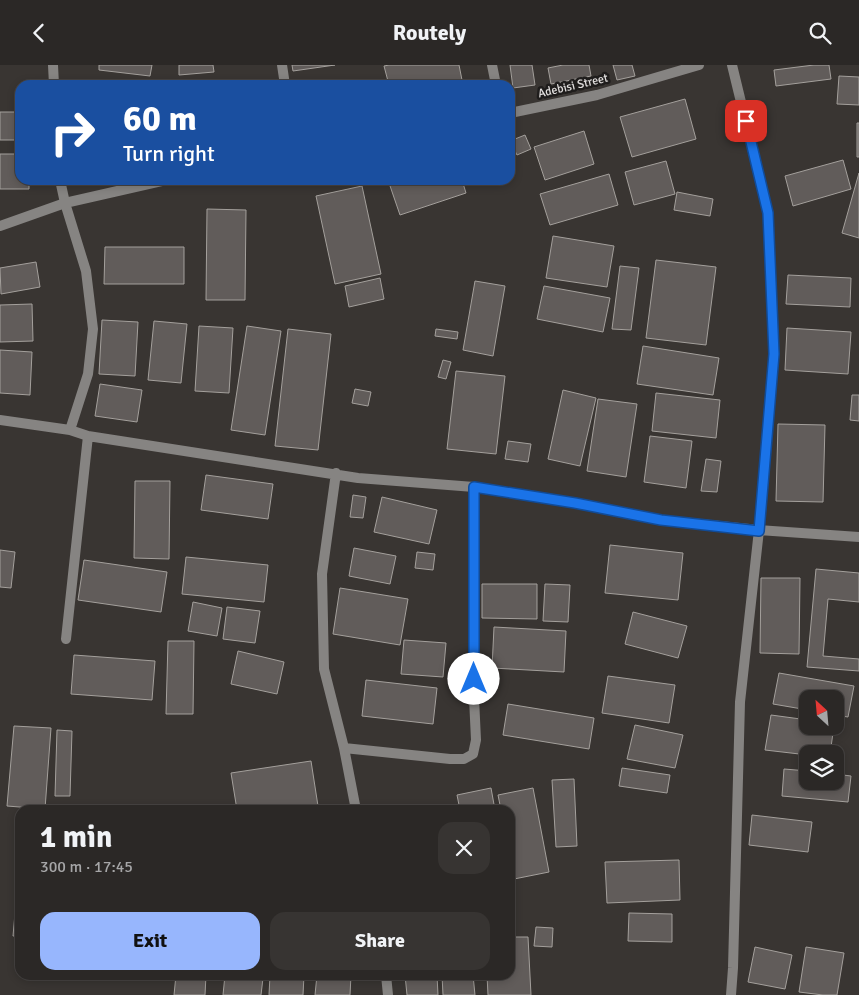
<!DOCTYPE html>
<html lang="en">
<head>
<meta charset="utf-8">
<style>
  body { margin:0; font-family:Signika,sans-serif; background:#373432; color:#f1f3f6; height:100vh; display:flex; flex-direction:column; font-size:19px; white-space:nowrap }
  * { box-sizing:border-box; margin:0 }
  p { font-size:16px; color:#a6a6a7 }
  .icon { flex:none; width:28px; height:28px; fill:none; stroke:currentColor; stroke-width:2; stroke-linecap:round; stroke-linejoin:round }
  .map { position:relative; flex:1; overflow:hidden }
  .details { position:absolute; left:15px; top:740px; width:500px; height:175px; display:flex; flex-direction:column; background:#2b2826; border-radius:15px; box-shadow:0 2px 8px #0003,0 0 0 1px #474443 }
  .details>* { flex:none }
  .top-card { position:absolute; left:15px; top:15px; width:500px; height:105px; border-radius:15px; box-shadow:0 2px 8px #0003,0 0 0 1px #474443; background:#1a4fa0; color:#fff; overflow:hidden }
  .needle { width:32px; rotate:334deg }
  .controls { position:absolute; left:799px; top:625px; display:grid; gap:10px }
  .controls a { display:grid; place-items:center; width:45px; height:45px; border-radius:10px; background:#2b2826; box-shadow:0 2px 8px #0003,0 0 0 1px #474443; font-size:25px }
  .pin { position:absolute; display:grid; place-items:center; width:42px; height:42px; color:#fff; margin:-21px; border-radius:10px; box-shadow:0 2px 8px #0006 }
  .me { position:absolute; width:55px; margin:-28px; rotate:0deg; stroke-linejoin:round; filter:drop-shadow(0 0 4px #0008) }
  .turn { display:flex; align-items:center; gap:18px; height:105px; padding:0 25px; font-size:22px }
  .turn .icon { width:65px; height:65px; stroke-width:2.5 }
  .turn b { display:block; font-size:35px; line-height:42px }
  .round { display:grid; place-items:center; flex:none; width:52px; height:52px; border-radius:15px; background:#373432 }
  .headline { display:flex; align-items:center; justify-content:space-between; height:85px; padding:0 25px }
  h1 { font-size:30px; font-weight:800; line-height:38px }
  .primary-button { display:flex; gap:10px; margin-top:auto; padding:10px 25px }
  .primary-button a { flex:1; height:58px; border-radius:15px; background:#97b6fd; color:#111; font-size:20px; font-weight:800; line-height:58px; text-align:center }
  .primary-button a+a { background:#373432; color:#f1f3f6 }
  header { display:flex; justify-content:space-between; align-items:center; height:65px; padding:0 25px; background:#2b2826; font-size:22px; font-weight:800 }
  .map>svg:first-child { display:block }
</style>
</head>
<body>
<header><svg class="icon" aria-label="back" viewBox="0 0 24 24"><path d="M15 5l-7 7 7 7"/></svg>Routely<svg class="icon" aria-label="search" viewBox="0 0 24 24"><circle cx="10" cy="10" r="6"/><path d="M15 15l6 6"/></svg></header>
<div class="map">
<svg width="859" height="930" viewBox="0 0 859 930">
  <rect width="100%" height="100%" fill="#393532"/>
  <path fill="#615c5a" stroke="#a4a09c" d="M99,0H152L150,11L99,5Z
    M179,0H213L214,7L179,10Z
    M292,0H335L293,6Z
    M389,0H459L463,20H389L384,1Z
    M510,0H532L535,20L513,23Z
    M563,0H589L591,11L551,19L548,3Z
    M613,0H632L635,11L617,15Z
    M814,0H829L831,14L776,21L774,5Z
    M839,11L859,12V40L837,39Z
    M369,15L370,20H338Z
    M685,34L696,74L632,92L620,52Z
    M0,47H20V75H0Z
    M857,58H859V92H857Z
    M584,66L594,99L545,115L534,82Z
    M525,70L531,84L517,90L510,76Z
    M0,89H20V115H29V124H0Z
    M843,95L851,124L793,141L785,111Z
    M666,96L675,129L634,140L625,107Z
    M859,108V173L842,168Z
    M609,109L618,140L550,160L540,129Z
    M388,115H462L466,128L400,150Z
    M362,121L381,209L335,219L316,131Z
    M677,127L713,134L710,151L674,145Z
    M207,144L246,145L245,235H206Z
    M553,171L614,181L607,222L546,213Z
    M105,182H184V219H104Z
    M656,195L716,202L706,280L646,273Z
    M36,197L40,222L1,229L0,203Z
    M620,201L639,203L631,265L612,264Z
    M788,210L851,213L850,242L786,239Z
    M380,213L384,234L349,242L345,221Z
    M475,216L505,221L493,291L463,285Z
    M544,221L610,233L603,267L537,254Z
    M32,239L33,276L0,277V240Z
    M102,255L138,257L135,311L99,309Z
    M154,256L187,259L181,318L148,315Z
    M199,261L233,263L229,328L195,326Z
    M247,261L281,266L265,370L231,365Z
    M787,263L851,267L848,309L785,305Z
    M288,264L331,269L318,385L275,381Z
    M436,264L458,267L457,274L435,271Z
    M643,281L719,293L713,330L637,319Z
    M0,285L32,287L30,330L0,328Z
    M443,295L451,297L446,314L438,312Z
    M456,306L505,311L496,389L447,384Z
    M100,319L142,325L137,357L95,351Z
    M355,324L371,327L368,341L352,338Z
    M563,325L596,333L580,401L548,394Z
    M656,328L720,335L716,373L652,366Z
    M852,330H859V356L850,355Z
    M598,334L637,339L626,412L587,406Z
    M778,359L825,360L823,437L776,436Z
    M650,371L692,376L686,423L644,417Z
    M508,376L531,379L528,397L505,394Z
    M706,394L721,396L717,427L701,426Z
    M206,410L273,419L268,454L201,445Z
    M135,416H170L169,494L134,493Z
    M353,430L366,432L363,453L350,452Z
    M382,432L437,445L429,479L374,467Z
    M610,480L683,488L678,535L605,528Z
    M354,483L396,491L390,519L349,511Z
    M0,485L15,487L11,523L0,522Z
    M417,487L435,489L433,505L415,503Z
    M186,492L268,500L264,537L182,529Z
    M84,495L167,507L161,547L78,535Z
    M816,504L859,508V537L828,534L823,591L859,594V606L807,602Z
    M761,513H800L799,589L760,588Z
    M482,519H537V554L482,553Z
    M545,519L570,520L568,557L543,556Z
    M340,523L408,534L400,580L333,569Z
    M193,537L222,543L217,571L188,566Z
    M227,542L260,546L255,578L223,574Z
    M633,547L687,561L678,593L625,579Z
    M494,562L566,566L564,607L492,603Z
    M404,575L446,578L443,612L401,609Z
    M168,576H194L193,649H166Z
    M238,586L284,597L277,629L231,619Z
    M74,590L155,596L152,635L71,629Z
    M779,608L854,621L848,652L835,650V634H808V645L773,639Z
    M608,611L675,620L669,658L602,648Z
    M366,615L437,623L433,659L362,651Z
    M508,639L594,653L589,684L503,670Z
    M771,650L808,655V661H834L830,689H808V690L765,685Z
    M635,660L683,670L675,703L627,694Z
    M14,661L51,663L45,744L7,741Z
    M57,665L72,666L70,731H55Z
    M311,696L318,741L287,745H237L231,708Z
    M622,703L670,710L667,728L619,721Z
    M784,704L808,706V716H835V709L851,711L848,737L782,731Z
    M574,714L577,781L556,782L552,715Z
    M491,723L495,745H460L457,730Z
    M533,723L549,807L514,814L510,795V745H501L498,730Z
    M752,750L812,757L808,787L749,780Z
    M679,795L680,835L607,838L605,797Z
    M19,803H20V871H13Z
    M629,848L672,849V877L628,876Z
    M536,862L553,863L552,882L534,881Z
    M510,872H528L531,930H488L487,910H510Z
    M755,882L792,890L785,924L748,917Z
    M806,882L844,888L837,930H823L799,927Z
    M53,910H78V914L52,912Z
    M176,910H206L205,930H174Z
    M225,910L263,913L261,930H223Z
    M270,910H304L303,930H269Z
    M317,910H351L350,930H315Z
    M405,910H437L438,930H407Z
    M442,910H473L475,930H443Z"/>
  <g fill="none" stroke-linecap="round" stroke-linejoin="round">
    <path stroke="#868482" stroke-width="10" d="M53,0L54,20
      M282,0L285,20
      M492,0L496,20
      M510,48L597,30L699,0
      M60,115L65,138L86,206L93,264L88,309L70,365
      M0,161L65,138L166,115
      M0,355L70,365L88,371L358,413L474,422L575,438L661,455L759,465L859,472
      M336,408L322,509L324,604L344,683L356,745
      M66,574L88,371
      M344,683L450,694H464L473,689L476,675L474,633V422
      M386,910L388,930
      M731,930L733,903L740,637L759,465L774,289L768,148L732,0"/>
  </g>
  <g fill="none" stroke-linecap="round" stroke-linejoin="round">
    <defs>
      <path id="route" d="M474,614V422L575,438L661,455L759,466L774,289L768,148L746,56"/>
    </defs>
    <use href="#route" stroke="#114b97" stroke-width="12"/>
    <use href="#route" stroke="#1a73e8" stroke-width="9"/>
  </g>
  <g text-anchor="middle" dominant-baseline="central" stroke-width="5" stroke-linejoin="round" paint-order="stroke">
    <g font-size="12" fill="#e3e0df" stroke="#1f1d1c">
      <text transform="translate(573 21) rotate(-13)">Adebisi Street</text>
    </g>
  </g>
</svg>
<div class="controls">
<a><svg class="needle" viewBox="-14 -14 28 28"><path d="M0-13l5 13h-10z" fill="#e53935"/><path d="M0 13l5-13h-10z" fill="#a6a6a7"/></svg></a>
<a><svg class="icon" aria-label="layers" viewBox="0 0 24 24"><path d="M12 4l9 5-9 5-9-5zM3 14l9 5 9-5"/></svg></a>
</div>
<div class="pin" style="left:746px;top:56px;background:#d93025"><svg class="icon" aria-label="arrive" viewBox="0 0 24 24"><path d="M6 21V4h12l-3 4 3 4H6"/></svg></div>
<svg class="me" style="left:474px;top:614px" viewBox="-20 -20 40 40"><circle r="19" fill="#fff"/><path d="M0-13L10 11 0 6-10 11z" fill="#1a73e8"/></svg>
<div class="top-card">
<div class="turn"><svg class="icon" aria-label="right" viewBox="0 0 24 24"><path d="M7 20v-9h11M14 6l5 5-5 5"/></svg><div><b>60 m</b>Turn right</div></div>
</div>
<section class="details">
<div class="headline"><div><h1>1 min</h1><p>300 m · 17:45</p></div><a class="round"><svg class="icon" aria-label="close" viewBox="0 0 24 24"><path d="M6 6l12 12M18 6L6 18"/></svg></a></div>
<div class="primary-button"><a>Exit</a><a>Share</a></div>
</section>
</div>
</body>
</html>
